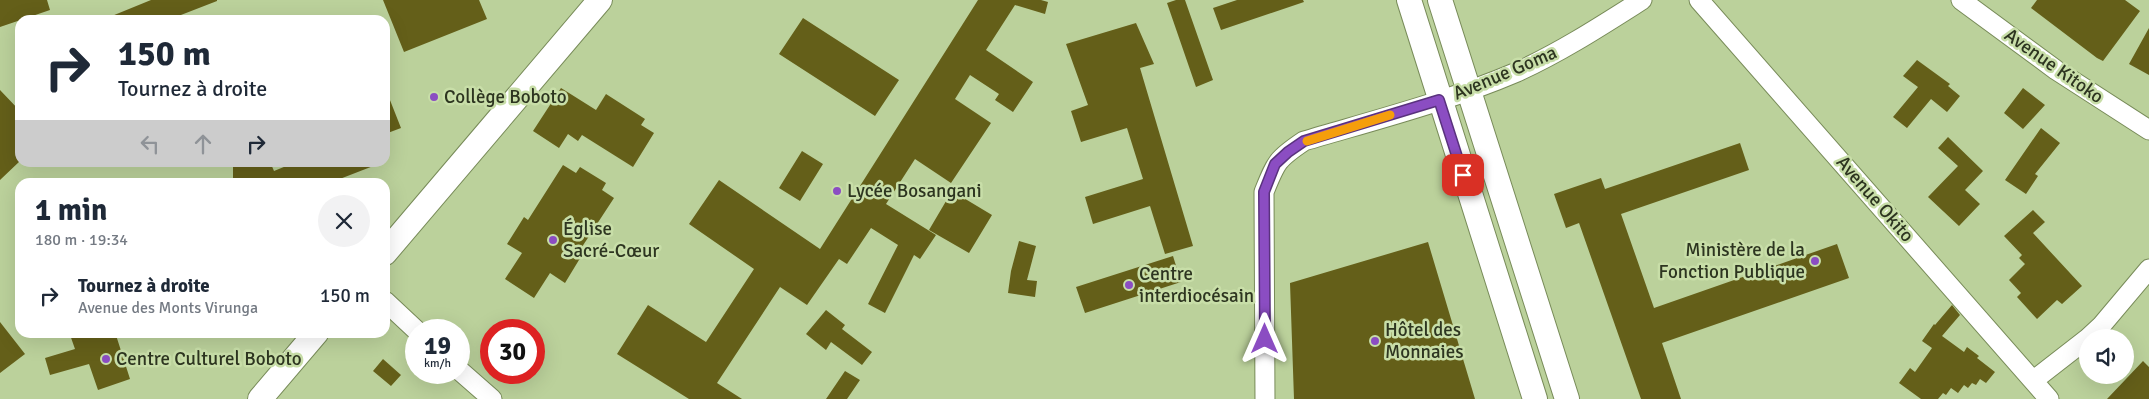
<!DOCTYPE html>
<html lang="fr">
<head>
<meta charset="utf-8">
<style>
  body { margin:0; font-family:Signika,sans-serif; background:#f2f2f3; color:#1f2937; height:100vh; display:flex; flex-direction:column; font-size:19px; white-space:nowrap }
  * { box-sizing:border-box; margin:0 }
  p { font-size:16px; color:#747a83 }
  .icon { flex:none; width:28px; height:28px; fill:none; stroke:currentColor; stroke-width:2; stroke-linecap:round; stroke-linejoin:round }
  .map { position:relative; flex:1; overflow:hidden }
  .details { position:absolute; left:15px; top:178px; width:375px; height:160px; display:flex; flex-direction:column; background:#fff; border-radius:15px; box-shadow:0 5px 20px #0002 }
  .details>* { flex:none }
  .hud { position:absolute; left:15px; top:15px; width:375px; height:152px; border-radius:15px; box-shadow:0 5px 20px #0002; background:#fff; color:#1f2937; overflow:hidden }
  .controls { position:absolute; left:2079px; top:329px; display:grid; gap:10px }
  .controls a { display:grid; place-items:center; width:55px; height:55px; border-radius:50%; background:#fff; box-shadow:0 5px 20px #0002; font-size:25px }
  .speed { position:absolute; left:405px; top:319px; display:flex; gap:10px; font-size:25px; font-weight:700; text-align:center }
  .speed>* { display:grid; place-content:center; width:65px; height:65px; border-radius:50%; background:#fff; box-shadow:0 5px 20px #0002; line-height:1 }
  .speed small { font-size:12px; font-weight:400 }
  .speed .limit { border:8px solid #d22; background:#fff; color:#111 }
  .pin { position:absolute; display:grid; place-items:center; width:42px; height:42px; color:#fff; margin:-21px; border-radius:10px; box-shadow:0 2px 8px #0006 }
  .me { position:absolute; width:55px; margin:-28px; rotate:0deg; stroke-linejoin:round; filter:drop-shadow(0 0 4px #0008) }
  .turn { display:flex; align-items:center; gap:18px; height:105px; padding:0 20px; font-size:22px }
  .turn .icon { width:65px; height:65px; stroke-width:2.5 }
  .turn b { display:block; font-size:35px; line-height:42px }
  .lanes { display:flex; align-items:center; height:48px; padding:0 20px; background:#0003; justify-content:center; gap:25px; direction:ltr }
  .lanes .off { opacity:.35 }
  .round { display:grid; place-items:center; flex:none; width:52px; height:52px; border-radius:26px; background:#f2f2f3 }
  .head { display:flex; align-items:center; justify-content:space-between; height:85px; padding:0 20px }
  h1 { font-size:30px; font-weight:700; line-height:38px }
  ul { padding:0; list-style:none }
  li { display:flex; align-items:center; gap:15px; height:65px; padding:0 20px }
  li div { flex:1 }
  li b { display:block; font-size:19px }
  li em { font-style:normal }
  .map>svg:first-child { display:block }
</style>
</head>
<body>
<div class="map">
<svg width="2149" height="399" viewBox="0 0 2149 399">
  <rect width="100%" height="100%" fill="#bbd19b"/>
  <path fill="#645f19" d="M0,0H47L50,10L0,27Z
    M151,0H217V1L168,20H102Z
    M383,0H479L487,19L404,52Z
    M978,0H1041L1048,2L1045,14L1015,5L986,50L1033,82L1013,112L995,100L999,94L970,75L955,99L991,123L951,183L915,159L886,204L936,235L920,259L914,255L885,313L868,304L898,245L871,228L847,264L839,259L807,305L780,287L717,383L742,399H689L617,354L648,305L706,342L754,269L689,224L719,180L820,249Z
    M1176,0H1185L1213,80L1196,87L1167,3Z
    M1237,0H1303L1304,2L1221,30L1213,8Z
    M2037,0H2125L2140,11L2103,61L2097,58L2031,8Z
    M803,18L899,80L875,116L779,54Z
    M1136,23L1154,64L1140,68L1193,246L1165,254L1150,206L1093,224L1085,197L1143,179L1127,128L1081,142L1071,111L1088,105L1066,44Z
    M2149,28V75L2129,64Z
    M1917,60L1950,84L1948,86L1960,96L1947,112L1931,99L1907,128L1893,117L1918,87L1903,76Z
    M561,88L596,110L606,94L645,119L641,125L654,133L633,167L582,135L578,141L568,134L559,148L533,131Z
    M2023,88L2045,105L2023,129L2004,113Z
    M0,90L20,111V161L0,180Z
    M386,90L401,128L385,134V91Z
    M2041,128L2060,143L2035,174L2038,176L2026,194L2005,180Z
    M1948,137L1983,171L1965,190L1980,204L1959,226L1928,197L1958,166L1938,148Z
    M1740,143L1749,170L1621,214L1654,308L1837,244L1849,278L1662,343L1681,399H1641L1579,223L1566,228L1554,194L1601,178L1605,189Z
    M802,151L823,164L800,201L779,188Z
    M233,162H262L264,167L271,164L274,171L296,162L381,163L332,182H233Z
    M563,165L576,173L580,167L606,183L602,190L614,198L578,253L582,255L565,283L550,273L534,298L505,279L522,253L507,244L524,217L528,220Z
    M952,191L992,215L969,253L929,230Z
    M2033,210L2045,222L2033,233L2082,286L2062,304L2057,300L2037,319L2017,297L2021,293L2009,280L2025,264L2019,258L2022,255L2004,236Z
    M1019,241L1036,246L1027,280L1037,281L1035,297L1008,293L1011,271Z
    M1428,242L1475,399H1294L1290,283Z
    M1173,256L1181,282L1085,313L1076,287Z
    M1952,305L1960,315L1942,336L1964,352L1967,347L1979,356L1977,358L1995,372L1986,383L1980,379L1976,385L1972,383L1968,388L1964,385L1958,393L1951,388L1946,395L1943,393L1938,399H1921L1899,383L1910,368L1915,372L1932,348L1922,341L1934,324L1935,325Z
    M826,310L845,325L842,329L872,352L862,365L831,342L826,350L806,334Z
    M0,322L25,354L0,373Z
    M69,332H115L130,379L98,390L89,364L50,375L45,358L75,349Z
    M383,359L401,375L391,386L373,371Z
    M2143,361L2149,367V399H2107Z
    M845,371L860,380L847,399H826Z"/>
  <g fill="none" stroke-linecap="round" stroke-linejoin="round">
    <defs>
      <path id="minor" d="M1699,0L2049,399
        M1961,0L2056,70L2149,130
        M385,301L416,330
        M2088,338L2101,326L2149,269
        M459,370L492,399
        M2034,380L2088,338
        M1265,399L1264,192C1276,162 1277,159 1304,141C1375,120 1449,101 1517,72C1561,52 1601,26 1642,0"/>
      <path id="tertiary" d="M1409,0L1535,399
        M1440,0L1567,399
        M385,253L600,0
        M260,399L317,332"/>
    </defs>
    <use href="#minor" stroke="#788b59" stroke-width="21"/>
    <use href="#tertiary" stroke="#788b59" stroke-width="26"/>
    <use href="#minor" stroke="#fff" stroke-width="19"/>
    <use href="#tertiary" stroke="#fff" stroke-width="24"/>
  </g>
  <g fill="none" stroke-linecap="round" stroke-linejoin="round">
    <defs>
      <path id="route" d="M1265,339L1264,192L1275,164L1288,152L1304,141L1439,100L1463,175"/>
    </defs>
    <use href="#route" stroke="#5a327e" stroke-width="12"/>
    <use href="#route" stroke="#8b4dc2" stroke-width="9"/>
    <path stroke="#f59e0b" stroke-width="9" d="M1307,141L1390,115"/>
  </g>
  <g fill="#8b4dc2" stroke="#c8dea8" stroke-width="2">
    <circle cx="434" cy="97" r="5"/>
    <circle cx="837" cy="191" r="5"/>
    <circle cx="553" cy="240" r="5"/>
    <circle cx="1815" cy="261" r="5"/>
    <circle cx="1129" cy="285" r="5"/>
    <circle cx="1375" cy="341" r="5"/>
    <circle cx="106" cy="359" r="5"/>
  </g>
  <g text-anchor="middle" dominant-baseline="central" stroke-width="5" stroke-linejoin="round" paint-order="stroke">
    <g font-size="19" fill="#2d3520" stroke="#c8dea8">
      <text transform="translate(2054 66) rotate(35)">Avenue Kitoko</text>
      <text transform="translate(1505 73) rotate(-23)">Avenue Goma</text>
      <text transform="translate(1875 199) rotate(49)">Avenue Okito</text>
    </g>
    <g font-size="19" fill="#2d3520" stroke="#c8dea8" text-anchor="start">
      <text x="444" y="97">Collège Boboto</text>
      <text x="847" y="191">Lycée Bosangani</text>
      <text x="563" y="229">Église<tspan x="563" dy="22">Sacré-Cœur</tspan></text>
      <text x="1805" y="250" text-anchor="end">Ministère de la<tspan x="1805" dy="22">Fonction Publique</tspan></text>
      <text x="1139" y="274">Centre<tspan x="1139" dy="22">interdiocésain</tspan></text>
      <text x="1385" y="330">Hôtel des<tspan x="1385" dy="22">Monnaies</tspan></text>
      <text x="116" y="359">Centre Culturel Boboto</text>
    </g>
  </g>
</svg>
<div class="controls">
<a><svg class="icon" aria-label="sound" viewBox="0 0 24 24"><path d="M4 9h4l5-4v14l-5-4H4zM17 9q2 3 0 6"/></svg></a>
</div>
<div class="speed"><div>19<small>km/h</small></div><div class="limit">30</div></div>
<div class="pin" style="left:1463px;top:175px;background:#d93025"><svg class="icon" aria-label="arrive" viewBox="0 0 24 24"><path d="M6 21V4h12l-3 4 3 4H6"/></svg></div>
<svg class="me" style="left:1265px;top:339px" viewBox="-20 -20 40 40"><path d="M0-17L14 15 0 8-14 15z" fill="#8b4dc2" stroke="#fff" stroke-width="4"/></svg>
<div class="hud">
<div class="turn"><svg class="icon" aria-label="right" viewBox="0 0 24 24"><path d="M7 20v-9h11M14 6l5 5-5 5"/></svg><div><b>150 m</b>Tournez à droite</div></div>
<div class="lanes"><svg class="icon off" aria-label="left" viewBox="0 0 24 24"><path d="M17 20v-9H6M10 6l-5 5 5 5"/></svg><svg class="icon off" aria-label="ahead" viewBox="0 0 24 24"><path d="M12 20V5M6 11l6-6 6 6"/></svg><svg class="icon" aria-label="right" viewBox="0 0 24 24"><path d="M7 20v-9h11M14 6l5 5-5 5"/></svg></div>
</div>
<section class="details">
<div class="head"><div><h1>1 min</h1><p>180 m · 19:34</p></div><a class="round"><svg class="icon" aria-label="close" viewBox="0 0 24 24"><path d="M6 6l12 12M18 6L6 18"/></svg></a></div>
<ul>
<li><svg class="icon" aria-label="right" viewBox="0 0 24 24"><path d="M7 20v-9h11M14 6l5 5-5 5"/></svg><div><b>Tournez à droite</b><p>Avenue des Monts Virunga</p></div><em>150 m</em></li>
</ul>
</section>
</div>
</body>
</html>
